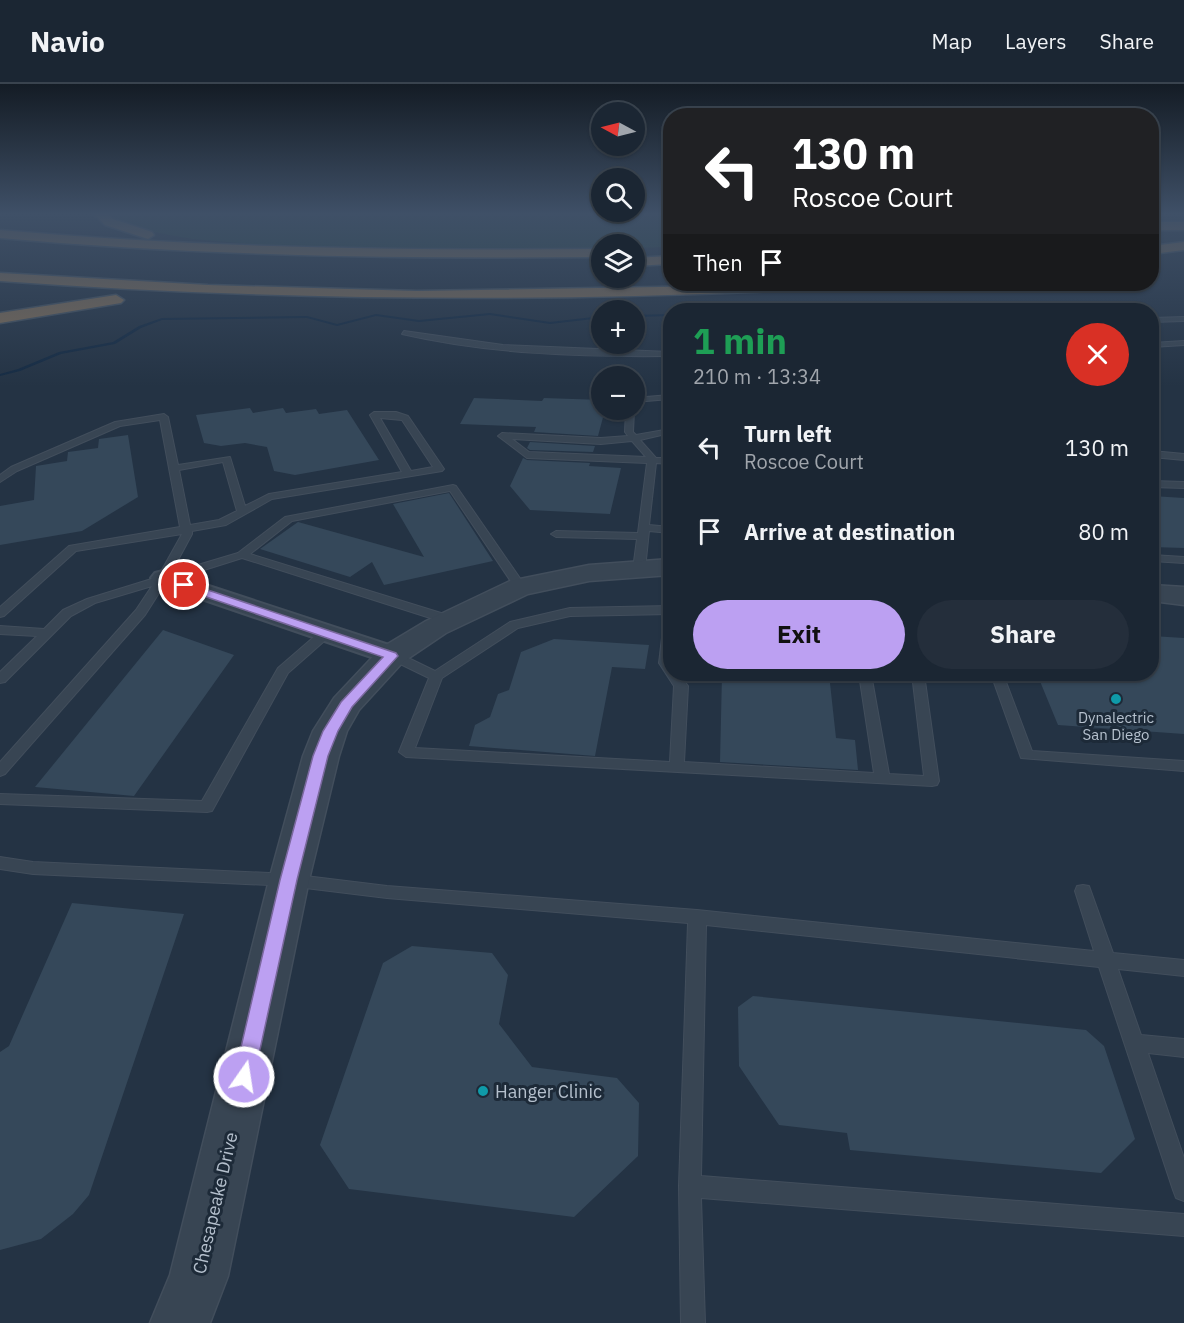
<!DOCTYPE html>
<html lang="en">
<head>
<meta charset="utf-8">
<style>
  body { margin:0; font-family:"IBM Plex Sans",sans-serif; background:#242e3b; color:#f1f3f6; height:100vh; display:flex; flex-direction:column; font-size:22px; white-space:nowrap }
  * { box-sizing:border-box; margin:0 }
  p { font-size:20px; color:#a0a5ac }
  .icon { flex:none; width:33px; height:33px; fill:none; stroke:currentColor; stroke-width:2; stroke-linecap:round; stroke-linejoin:round }
  .map { position:relative; flex:1; overflow:hidden }
  .panel { position:absolute; left:663px; top:219px; width:496px; height:378px; display:flex; flex-direction:column; background:#1b2633; border-radius:24px; box-shadow:0 2px 4px #0004,0 0 0 2px #39434e }
  .panel>* { flex:none }
  .guide { position:absolute; left:663px; top:24px; width:496px; height:183px; border-radius:24px; box-shadow:0 2px 4px #0004,0 0 0 2px #39434e; background:#202124; color:#fff; overflow:hidden }
  .needle { width:39px; rotate:277deg }
  .controls { position:absolute; left:591px; top:18px; display:grid; gap:12px }
  .controls a { display:grid; place-items:center; width:54px; height:54px; border-radius:50%; background:#1b2633; box-shadow:0 2px 4px #0004,0 0 0 2px #39434e; font-size:30px }
  .pin { position:absolute; display:grid; place-items:center; width:51px; height:51px; color:#fff; margin:-26px; border:3px solid #fff; border-radius:50%; box-shadow:0 2px 6px #0007 }
  .me { position:absolute; width:66px; margin:-33px; rotate:13deg; stroke-linejoin:round; filter:drop-shadow(0 0 4px #0008) }
  .turn { display:flex; align-items:center; gap:21px; height:126px; padding:0 30px; font-size:27px }
  .turn .icon { width:78px; height:78px; stroke-width:2.5 }
  .turn b { display:block; font-size:42px; line-height:51px }
  .then { display:flex; align-items:center; height:57px; padding:0 30px; background:#0003; gap:12px; font-size:22px }
  .round { display:grid; place-items:center; flex:none; width:63px; height:63px; border-radius:32px; background:#242e3b }
  .headline { display:flex; align-items:center; justify-content:space-between; height:102px; padding:0 30px }
  h1 { font-size:36px; font-weight:800; line-height:45px; color:#1e9e55 }
  .action { display:flex; gap:12px; margin-top:auto; padding:12px 30px }
  .action a { flex:1; height:69px; border-radius:36px; background:#bca0f2; color:#111; font-size:24px; font-weight:800; line-height:69px; text-align:center }
  .action a+a { background:#242e3b; color:#f1f3f6 }
  ul { padding:0; list-style:none }
  li { display:flex; align-items:center; gap:18px; height:84px; padding:0 30px }
  li div { flex:1 }
  li b { display:block; font-size:22px }
  li em { font-style:normal }
  header { display:flex; align-items:center; gap:36px; box-sizing:border-box; height:84px; padding:0 30px; background:#1b2633; border-bottom:2px solid #39434e }
  header strong { font-size:28px }
  nav { display:flex; gap:33px; margin-inline-start:auto; font-size:21px }
  .map>svg:first-child { display:block }
</style>
</head>
<body>
<header>
<strong>Navio</strong>
<nav><a>Map</a><a>Layers</a><a>Share</a></nav>
</header>
<div class="map">
<svg width="1184" height="1239" viewBox="0 0 1184 1239">
  <rect width="100%" height="100%" fill="#243344"/>
  <path fill="#264344" d="M106,129H670V163L635,164L634,160H602L601,165H586L384,167L263,161L192,155L131,144L107,132Z"/>
  <g fill="none" stroke-linecap="round" stroke-linejoin="round">
    <path fill="#152b43" fill-rule="evenodd" d="M490,229L550,238L602,232V234L550,240L490,231L419,238L376,232L337,242L307,234L162,236L141,244L115,260L61,270L20,287L0,292V290L18,285L59,268L113,258L139,242L162,234L307,232L337,240L376,230L419,236Z
      M670,230V232L634,233V231Z"/>
  </g>
  <path fill="#35485a" d="M474,314L542,317L544,314L602,316V326H605L598,352L534,348L536,343L460,340Z
    M250,324L253,329L283,324L286,329L316,325L319,330L347,326L379,376L295,391L274,387L267,363L245,359L221,362L204,359L196,331Z
    M128,351L138,413L82,447L0,461V422L34,416L36,382L67,377L68,368L98,364L99,355Z
    M530,358L595,362L593,368L530,366L527,364Z
    M523,374L527,376L590,379L589,382L621,384L610,430L530,426L510,402Z
    M449,409L493,477L384,501L372,478L350,493L260,465L298,438L424,473L393,420Z
    M1152,412L1184,414V464L1152,463Z
    M163,546L234,571L134,712L35,703Z
    M1152,552L1184,554V650L1058,641L1037,590H1152Z
    M554,555L649,561L645,585L612,583L595,672L469,662L475,641L490,633L498,610L509,606L521,568Z
    M722,590H829L836,654L855,656L858,686L720,678Z
    M72,819L184,830L89,1111L73,1130L41,1155L0,1166V968L9,962Z
    M412,862L492,869L508,891L499,940L532,983L617,994L639,1019L638,1072L574,1133L349,1105L320,1061L383,879Z
    M753,912L1086,946L1104,962L1135,1055L1101,1089L850,1066L847,1049L779,1041L739,982L738,923Z"/>
  <g fill="none" stroke-linecap="round" stroke-linejoin="round">
    <defs>
      <path id="service" d="M1184,233V237L1152,238V234Z
        M404,247L503,261L670,268V272C581,273 489,270 402,250Z
        M1184,257V261L1152,263V259Z
        M670,311V315L634,318V314Z
        M626,326H634L633,348L636,351L670,345V349L640,356L656,374H670V380L656,379L649,441L670,443V449L649,447L645,485L639,488L633,485L637,455L556,453L551,450L556,447L638,449L647,379L527,374L498,352L502,349L601,354L628,352L625,348ZM512,355L601,360L632,357L646,373L529,368Z
        M374,328H396L408,332L444,385L442,387L272,415L226,441L192,447V450L171,489L238,469L285,433L453,401L456,402L526,503L524,505H516L450,407L292,437L250,470L454,533L456,536L450,540L446,539L242,474L166,498L145,531L5,690L0,692V678L136,526L152,502L95,519L71,532L5,598L0,599V588L37,552L0,550V542L44,545L63,526L87,515L158,493L182,450L76,467L4,532L0,533V523L69,462L180,443L160,336L120,342L17,387L0,398V391L11,383L115,338L164,330L168,333L178,381L230,373L245,422L269,410L402,388L370,331ZM380,334L402,336L433,383L411,387ZM223,378L237,427L219,436L190,441L179,386Z
        M1152,367L1184,370V376L1152,373Z
        M1152,397L1184,398V404L1152,403Z
        M1152,471L1184,473V479L1152,477Z
        M670,522V530L570,532L518,544L442,594L415,664L670,678L674,602L659,579L664,537L670,533V590H679L688,602L684,678L874,689L859,590H871L889,690L924,692L912,590H924L939,697L937,701L932,702L406,673L399,668L429,594L388,574L386,571L388,568H396L435,587L510,538L570,524Z
        M326,545L330,546L332,549L330,552L288,589L212,727L207,728L0,720V710L202,717L278,584L322,546Z
        M991,590H1003L1032,667L1184,677V687L1021,674Z
        M0,773L33,778L289,790L387,802L697,826L1094,867L1075,807L1077,802L1083,801L1089,802L1113,869L1184,876V892L1118,885L1141,951L1184,955V973L1148,969L1184,1074V1117L1176,1114L1173,1106L1099,883L706,841L701,1092L1184,1130V1152L701,1114L705,1239H681L679,1102L688,839L387,814L289,802L33,790L0,785Z"/>
      <path id="minor" d="M163,487L401,565L405,571L401,577L392,579L383,577L155,499L151,494L155,489Z"/>
      <path id="tertiary" d="M670,475V491L589,497L528,510L446,549L403,578L359,626L347,647L339,672L309,796L228,1192L210,1239H150L170,1191L269,796L303,672L313,647L334,614L381,564L426,537L510,497L589,481Z
        M1152,501L1184,503V521L1152,517Z"/>
      <path id="motorway" d="M93,129H106L113,135L152,148L154,151L148,155L105,141Z
        M1152,138H1184V146H1152Z
        M0,146C200,164 400,167 602,165V173C400,175 200,172 0,154Z
        M1184,158V166L1152,170V162Z
        M670,172V180L634,182V174Z
        M0,189L208,201L417,207L841,200L834,204C555,219 278,217 0,197Z
        M116,211L124,216L121,219L0,239V229Z"/>
    </defs>
    <use href="#service" stroke="#424e5c" stroke-width="2"/>
    <use href="#minor" stroke="#424e5c" stroke-width="4"/>
    <use href="#tertiary" stroke="#424e5c" stroke-width="3"/>
    <use href="#motorway" stroke="#43505d" stroke-width="3"/>
    <use href="#service" fill="#384553" fill-rule="evenodd"/>
    <use href="#minor" fill="#384553" fill-rule="evenodd"/>
    <use href="#tertiary" fill="#384553" fill-rule="evenodd"/>
    <use href="#motorway" fill="#7a6955" fill-rule="evenodd"/>
  </g>
  <linearGradient id="sky" x2="0" y2="1"><stop stop-color="#141c25"/><stop offset="0.43" stop-color="#3f5067"/><stop offset="1" stop-color="#3f5067" stop-opacity="0"/></linearGradient>
  <rect width="1184" height="302" fill="url(#sky)"/>
  <path fill="#bca0f2" stroke="#7a689d" stroke-width="1.5" d="M184,498L396,569L398,572L352,623L338,647L328,672L297,796L254,993L251,1000L244,1002L237,1000L234,993L280,796L313,672L323,647L341,618L383,573L180,504L178,501Z"/>
  <g fill="#0f9aa8" stroke="#1d2a38" stroke-width="2">
    <circle cx="1116" cy="615" r="6"/>
    <circle cx="483" cy="1007" r="6"/>
  </g>
  <g text-anchor="middle" dominant-baseline="central" stroke-width="6" stroke-linejoin="round" paint-order="stroke">
    <g font-size="15" fill="#b5c0cd" stroke="#1d2a38">
      <text x="1116" y="633">Dynalectric<tspan x="1116" dy="17">San Diego</tspan></text>
    </g>
    <g font-size="18" fill="#b5c0cd" stroke="#1d2a38" text-anchor="start">
      <text x="495" y="1007">Hanger Clinic</text>
    </g>
    <g font-size="18" fill="#b5c0cd" stroke="#1d2a38">
      <text transform="translate(215 1119) rotate(-77)">Chesapeake Drive</text>
    </g>
  </g>
</svg>
<div class="controls">
<a><svg class="needle" viewBox="-14 -14 28 28"><path d="M0-13l5 13h-10z" fill="#e53935"/><path d="M0 13l5-13h-10z" fill="#a0a5ac"/></svg></a>
<a><svg class="icon" aria-label="search" viewBox="0 0 24 24"><circle cx="10" cy="10" r="6"/><path d="M15 15l6 6"/></svg></a>
<a><svg class="icon" aria-label="layers" viewBox="0 0 24 24"><path d="M12 4l9 5-9 5-9-5zM3 14l9 5 9-5"/></svg></a>
<a>+</a>
<a>−</a>
</div>
<div class="pin" style="left:184px;top:501px;background:#d93025"><svg class="icon" aria-label="arrive" viewBox="0 0 24 24"><path d="M6 21V4h12l-3 4 3 4H6"/></svg></div>
<svg class="me" style="left:244px;top:993px" viewBox="-20 -20 40 40"><circle r="17" fill="#bca0f2" stroke="#fff" stroke-width="3"/><path d="M0-11L8 9 0 5-8 9z" fill="#fff"/></svg>
<div class="guide">
<div class="turn"><svg class="icon" aria-label="left" viewBox="0 0 24 24"><path d="M17 20v-9H6M10 6l-5 5 5 5"/></svg><div><b>130 m</b>Roscoe Court</div></div>
<div class="then">Then<svg class="icon" aria-label="arrive" viewBox="0 0 24 24"><path d="M6 21V4h12l-3 4 3 4H6"/></svg></div>
</div>
<section class="panel">
<div class="headline"><div><h1>1 min</h1><p>210 m · 13:34</p></div><a class="round" style="background:#d93025;color:#fff"><svg class="icon" aria-label="close" viewBox="0 0 24 24"><path d="M6 6l12 12M18 6L6 18"/></svg></a></div>
<ul>
<li><svg class="icon" aria-label="left" viewBox="0 0 24 24"><path d="M17 20v-9H6M10 6l-5 5 5 5"/></svg><div><b>Turn left</b><p>Roscoe Court</p></div><em>130 m</em></li>
<li><svg class="icon" aria-label="arrive" viewBox="0 0 24 24"><path d="M6 21V4h12l-3 4 3 4H6"/></svg><div><b>Arrive at destination</b></div><em>80 m</em></li>
</ul>
<div class="action"><a>Exit</a><a>Share</a></div>
</section>
</div>
</body>
</html>
